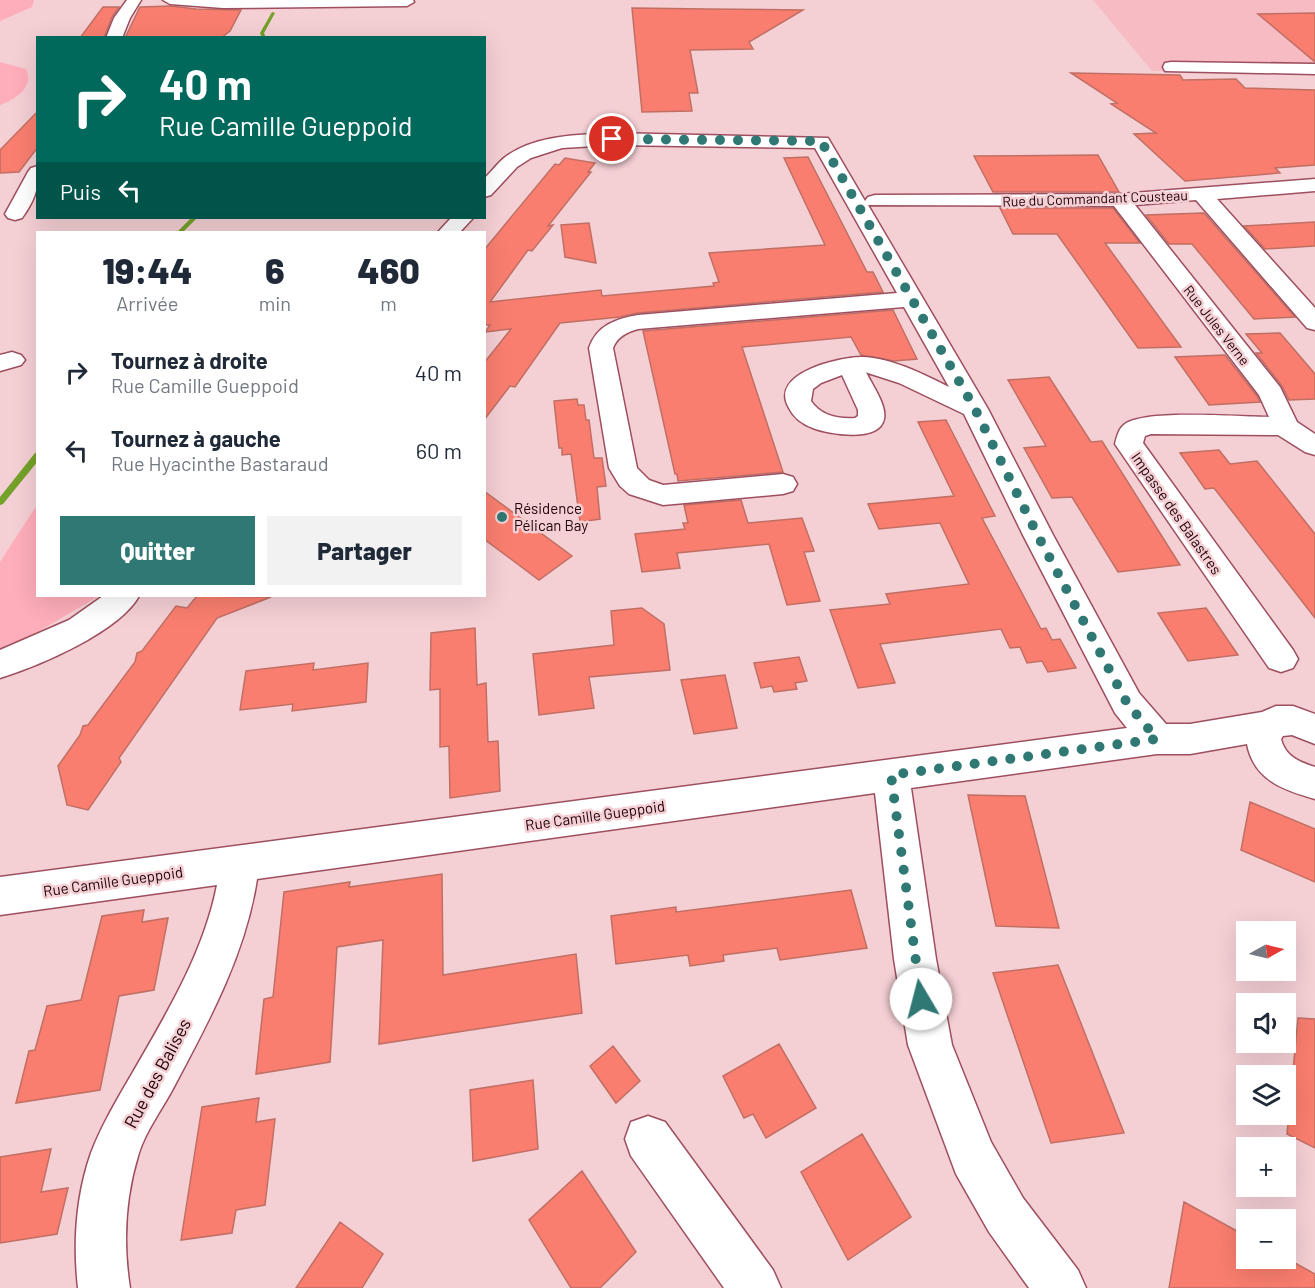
<!DOCTYPE html>
<html lang="fr">
<head>
<meta charset="utf-8">
<style>
  body { margin:0; font-family:Barlow,sans-serif; background:#f2f2f3; color:#1f2937; height:100vh; display:flex; flex-direction:column; font-size:22px; white-space:nowrap }
  * { box-sizing:border-box; margin:0 }
  p { font-size:20px; color:#747a83 }
  .icon { flex:none; width:33px; height:33px; fill:none; stroke:currentColor; stroke-width:2; stroke-linecap:round; stroke-linejoin:round }
  .map { position:relative; flex:1; overflow:hidden }
  .panel { position:absolute; left:36px; top:231px; width:450px; height:366px; display:flex; flex-direction:column; background:#fff; border-radius:0px; box-shadow:0 6px 24px #0002 }
  .panel>* { flex:none }
  .guide { position:absolute; left:36px; top:36px; width:450px; height:183px; border-radius:0px; box-shadow:0 6px 24px #0002; background:#00695c; color:#fff; overflow:hidden }
  .needle { width:39px; rotate:82deg }
  .fabs { position:absolute; left:1236px; top:921px; display:grid; gap:12px }
  .fabs a { display:grid; place-items:center; width:60px; height:60px; border-radius:0px; background:#fff; box-shadow:0 6px 24px #0002; font-size:30px }
  .pin { position:absolute; display:grid; place-items:center; width:51px; height:51px; color:#fff; margin:-26px; border:3px solid #fff; border-radius:50%; box-shadow:0 2px 6px #0007 }
  .me { position:absolute; width:66px; margin:-33px; rotate:352deg; stroke-linejoin:round; filter:drop-shadow(0 0 4px #0008) }
  .turn { display:flex; align-items:center; gap:21px; height:126px; padding:0 24px; font-size:27px }
  .turn .icon { width:78px; height:78px; stroke-width:2.5 }
  .turn b { display:block; font-size:42px; line-height:51px }
  .then { display:flex; align-items:center; height:57px; padding:0 24px; background:#0003; gap:12px; font-size:22px }
  .eta { display:flex; justify-content:space-evenly; align-items:center; height:102px; text-align:center }
  .eta b { font-size:36px; font-weight:800; line-height:42px }
  .action { display:flex; gap:12px; margin-top:auto; padding:12px 24px }
  .action a { flex:1; height:69px; border-radius:0px; background:#307873; color:#fff; font-size:24px; font-weight:800; line-height:69px; text-align:center }
  .action a+a { background:#f2f2f3; color:#1f2937 }
  ul { padding:0; list-style:none }
  li { display:flex; align-items:center; gap:18px; height:78px; padding:0 24px }
  li div { flex:1 }
  li b { display:block; font-size:22px }
  li em { font-style:normal }
  .map>svg:first-child { display:block }
</style>
</head>
<body>
<div class="map">
<svg width="1315" height="1288" viewBox="0 0 1315 1288">
  <rect width="100%" height="100%" fill="#f4cfd4"/>
  <path fill="#f7bbc4" d="M1093,0H1315V73L1152,71Z"/>
  <path fill="#feadba" d="M0,0H34L32,7L0,21Z
    M0,62L26,69C35,87 15,100 0,105Z
    M37,505L38,596H99L0,654V562Z"/>
  <g fill="none" stroke-linecap="round" stroke-linejoin="round">
    <path fill="#73a129" fill-rule="evenodd" d="M272,12L275,13L264,33L266,38H262L260,33Z
      M191,218H197L183,232H177Z
      M35,453H38V461L3,504L0,505V497Z"/>
  </g>
  <path fill="#f97e6f" stroke="#c16f64" stroke-width="1.5" d="M171,6L196,9L241,10L230,31L221,38H125L140,7Z
    M103,7H119L112,17L104,38H80Z
    M632,8L707,9L803,10L749,42L753,49L690,50L698,93H689L692,111L642,112Z
    M1315,13V62L1258,14Z
    M1071,73L1180,75L1183,80L1236,79L1245,88L1315,90V165L1275,168L1280,173L1185,181L1134,134L1156,133L1111,104L1117,103Z
    M38,111V147L19,172L0,173V150Z
    M1098,155L1119,192H993L974,156Z
    M808,157L867,272H873L883,292L638,313L620,317L560,323L515,387L510,386L484,420V363L511,329L485,332L490,325H484V250L555,164L559,165L565,158L595,163L588,172H591L548,226L553,225L532,251L528,250L490,302L601,290L602,296L714,286L713,283L719,282L709,253L825,245L784,158Z
    M1000,208H1113L1140,243H1105L1181,347L1138,348L1057,234H1013Z
    M1204,213L1295,317L1254,319L1192,244H1169L1146,215Z
    M1315,222V246L1265,249L1244,226Z
    M589,223L596,263L565,257L561,225Z
    M893,310L917,359L894,361L861,355L851,337L742,347L783,472L678,481L677,474H675L643,331Z
    M1280,333L1315,374V399L1289,400L1282,386L1256,353H1262L1246,334Z
    M1225,355L1257,396L1260,402L1209,405L1175,357Z
    M1049,377L1091,442L1102,441L1180,565L1118,572L1072,497L1052,498L1024,448L1046,446L1008,380Z
    M577,399L578,405H584L586,420H589L594,458H602L606,486L597,487L600,519L580,522L571,454L562,455V448H559L554,401Z
    M946,420L995,516L982,518L1041,629L1046,628L1052,640L1060,639L1076,668L1048,672L1042,661L1027,663L1020,647L1010,648L1001,629L880,644L895,683L858,688L830,610L890,604L886,594L969,584L940,523L879,529L868,504L954,496L918,422Z
    M1219,450L1230,464L1257,461L1315,534V618L1214,488L1205,489L1180,453Z
    M484,491L572,556L539,580L484,539Z
    M741,500L748,523L802,518L814,551L804,552L820,601L787,605L769,544L677,553L680,568L642,572L635,534L685,529L683,523H688L684,505Z
    M197,596L271,597L217,618L119,758L121,762L88,810L67,805L58,766L80,735L83,726L88,725L135,662L137,653L142,651L176,606L187,608Z
    M642,608L664,624L670,670L589,677L594,708L539,715L533,654L614,645L611,611Z
    M1206,608L1238,655L1188,661L1158,613Z
    M475,628L477,685L486,683L488,742L498,741L500,791L450,798L449,746L440,747V689L430,690L431,633Z
    M799,657L807,681L795,683L797,689L774,692L772,686L761,688L754,663Z
    M314,663L313,670L368,663L366,702L292,711L293,704L240,710L246,671Z
    M725,675L737,728L694,734L681,680Z
    M968,795L1025,796L1059,928L996,926Z
    M1250,802L1315,829V882L1241,850Z
    M442,874L443,975L576,954L582,1013L379,1044L383,940L337,947L330,1062L256,1074L264,999L273,997L284,892L350,882L349,887Z
    M851,890L867,948L780,960L777,948L723,955L724,961L690,966L688,955L616,964L611,916L676,907V912Z
    M144,910L142,922L168,918L154,990L119,996L100,1090L16,1103L29,1051L35,1050L47,1006L81,1000L102,916Z
    M1058,965L1124,1133L1051,1143L993,973Z
    M1298,1018L1315,1019V1148L1287,1134Z
    M779,1044L816,1108L766,1138L753,1114L744,1118L723,1076Z
    M613,1046L640,1081L616,1103L590,1066Z
    M533,1080L538,1149L473,1161L470,1090Z
    M259,1098L256,1122L275,1119L265,1205L236,1210L232,1233L181,1240L202,1107Z
    M862,1134L911,1217L848,1260L801,1172Z
    M51,1149L41,1192L68,1188L57,1234L0,1243V1157Z
    M582,1171L636,1252L600,1288H571L529,1220Z
    M1184,1202L1246,1236V1258H1286L1315,1274V1288H1169Z
    M340,1222L383,1254L362,1288H296Z"/>
  <g fill="none" stroke-linecap="round" stroke-linejoin="round">
    <defs>
      <path id="minor" d="M127,0H141L130,18L122,38H106L114,18Z
        M163,0H413L414,2L407,6L223,8L170,4Z
        M1171,62L1315,64V74L1165,71L1163,67L1165,63Z
        M612,133L828,138L865,201L868,197L875,195L1120,194L1315,179V191L1217,199L1315,308V330L1307,328L1196,200L1135,205L1280,387L1297,422L1315,434V455L1305,452L1278,435L1151,434L1145,436L1143,443L1293,650L1298,659L1293,668L1281,672L1269,668L1115,444C1117,436 1119,428 1125,424C1147,409 1239,417 1269,417L1259,395L1114,206L868,205L988,409L1053,535L1139,693L1166,724H1190L1262,712L1276,706H1293L1315,714V744L1292,735L1283,736L1281,739C1285,756 1299,762 1315,767V799C1283,790 1254,780 1247,744L1190,754H1157L911,788L936,959L952,1045L991,1142L1023,1198L1078,1270L1086,1288H1029L989,1232L956,1174L908,1045L894,959L875,793L257,879C246,952 210,1019 176,1083C164,1107 145,1131 138,1156C125,1199 123,1244 130,1288H78C73,1243 76,1196 91,1153C102,1124 118,1098 133,1072C167,1013 204,952 217,885L0,915V877L1127,728L1115,713L1023,535L964,414L899,383L868,373L866,372C872,385 887,405 884,419C879,443 828,434 813,428C802,424 794,418 789,408C768,373 840,357 862,357C892,358 923,374 949,387L904,307L638,329C627,332 617,337 613,348L637,468L649,480L663,485L783,474L793,477L797,484L793,491L783,494L663,505L629,494L620,486L609,468L589,348C597,325 616,319 638,315L897,293L815,148L612,145L562,148L531,158L517,167L491,195L484,197V179C491,172 497,164 504,158C534,135 576,135 612,133ZM842,375L858,410V416L855,418C838,419 821,416 811,401L813,389L821,383Z
        M38,166C38,190 36,198 22,218L15,220L8,218L5,214L28,172L31,168Z
        M451,218H473L460,232H438Z
        M12,352L21,355L25,360L21,365L0,371V355Z
        M103,596H139C119,632 39,666 0,678V650L69,620Z
        M648,1116L665,1122L773,1270L781,1288H724L631,1156L625,1139L631,1122Z"/>
    </defs>
    <use href="#minor" stroke="#9e4f5f" stroke-width="3"/>
    <use href="#minor" fill="#fff" fill-rule="evenodd"/>
  </g>
  <g fill="none" stroke-linecap="round" stroke-linejoin="round">
    <path stroke="#307873" stroke-width="10" stroke-dasharray="0 18" d="M612,139L821,141L975,409L1038,536L1127,703L1157,739L891,775L921,999"/>
  </g>
  <circle fill="#307873" stroke="#f4cfd4" stroke-width="2" cx="502" cy="517" r="6"/>
  <g text-anchor="middle" dominant-baseline="central" stroke-width="5" stroke-linejoin="round" paint-order="stroke">
    <g font-size="14" fill="#1e0208" stroke="#f4cfd4">
      <text transform="translate(1095 198) rotate(-2)">Rue du Commandant Cousteau</text>
      <text transform="translate(1217 325) rotate(52)">Rue Jules Verne</text>
    </g>
    <g font-size="15" fill="#1e0208" stroke="#f4cfd4" text-anchor="start">
      <text x="514" y="508">Résidence<tspan x="514" dy="17">Pélican Bay</tspan></text>
    </g>
    <g font-size="15" fill="#1e0208" stroke="#f4cfd4">
      <text transform="translate(1177 513) rotate(55)">Impasse des Balastres</text>
      <text transform="translate(595 815) rotate(-8)">Rue Camille Gueppoid</text>
      <text transform="translate(113 881) rotate(-8)">Rue Camille Gueppoid</text>
    </g>
    <g font-size="18" fill="#1e0208" stroke="#f4cfd4">
      <text transform="translate(157 1073) rotate(-62)">Rue des Balises</text>
    </g>
  </g>
</svg>
<div class="fabs">
<a><svg class="needle" viewBox="-14 -14 28 28"><path d="M0-13l5 13h-10z" fill="#e53935"/><path d="M0 13l5-13h-10z" fill="#747a83"/></svg></a>
<a><svg class="icon" aria-label="sound" viewBox="0 0 24 24"><path d="M4 9h4l5-4v14l-5-4H4zM17 9q2 3 0 6"/></svg></a>
<a><svg class="icon" aria-label="layers" viewBox="0 0 24 24"><path d="M12 4l9 5-9 5-9-5zM3 14l9 5 9-5"/></svg></a>
<a>+</a>
<a>−</a>
</div>
<div class="pin" style="left:612px;top:139px;background:#d93025"><svg class="icon" aria-label="arrive" viewBox="0 0 24 24"><path d="M6 21V4h12l-3 4 3 4H6"/></svg></div>
<svg class="me" style="left:921px;top:999px" viewBox="-20 -20 40 40"><circle r="19" fill="#fff"/><path d="M0-13L10 11 0 6-10 11z" fill="#307873"/></svg>
<div class="guide">
<div class="turn"><svg class="icon" aria-label="right" viewBox="0 0 24 24"><path d="M7 20v-9h11M14 6l5 5-5 5"/></svg><div><b>40 m</b>Rue Camille Gueppoid</div></div>
<div class="then">Puis<svg class="icon" aria-label="left" viewBox="0 0 24 24"><path d="M17 20v-9H6M10 6l-5 5 5 5"/></svg></div>
</div>
<section class="panel">
<div class="eta">
<div><b>19:44</b><p>Arrivée</p></div>
<div><b>6</b><p>min</p></div>
<div><b>460</b><p>m</p></div>
</div>
<ul>
<li><svg class="icon" aria-label="right" viewBox="0 0 24 24"><path d="M7 20v-9h11M14 6l5 5-5 5"/></svg><div><b>Tournez à droite</b><p>Rue Camille Gueppoid</p></div><em>40 m</em></li>
<li><svg class="icon" aria-label="left" viewBox="0 0 24 24"><path d="M17 20v-9H6M10 6l-5 5 5 5"/></svg><div><b>Tournez à gauche</b><p>Rue Hyacinthe Bastaraud</p></div><em>60 m</em></li>
</ul>
<div class="action"><a>Quitter</a><a>Partager</a></div>
</section>
</div>
</body>
</html>
